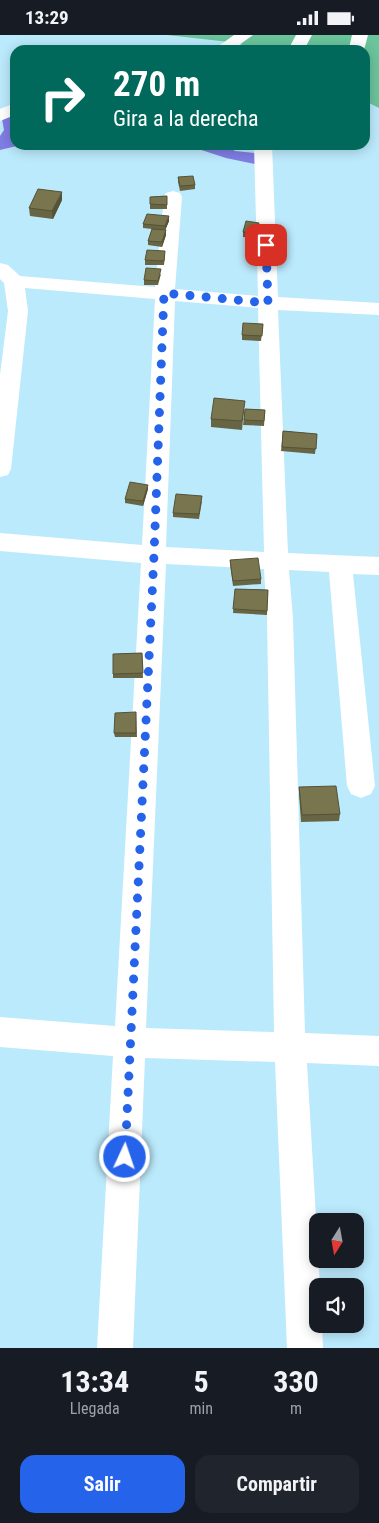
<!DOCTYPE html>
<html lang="es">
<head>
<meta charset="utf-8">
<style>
  body { margin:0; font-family:"Roboto Condensed",sans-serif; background:#20242c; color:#f1f3f6; height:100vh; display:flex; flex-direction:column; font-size:19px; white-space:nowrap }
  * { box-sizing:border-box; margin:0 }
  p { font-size:16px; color:#9ea1a6 }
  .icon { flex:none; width:28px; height:28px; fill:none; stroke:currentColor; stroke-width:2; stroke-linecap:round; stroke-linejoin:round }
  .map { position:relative; height:1313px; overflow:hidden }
  .side { display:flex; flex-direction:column; background:#171b24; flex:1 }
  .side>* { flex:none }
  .hud { position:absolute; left:10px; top:10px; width:360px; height:105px; border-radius:15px; box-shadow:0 2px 12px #0003; background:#00695c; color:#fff; overflow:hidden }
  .needle { width:32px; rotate:191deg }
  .controls { position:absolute; left:309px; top:1178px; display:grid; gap:10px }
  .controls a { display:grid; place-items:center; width:55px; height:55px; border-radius:10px; background:#171b24; box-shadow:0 2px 12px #0003; font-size:25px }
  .pin { position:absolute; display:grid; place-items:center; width:42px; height:42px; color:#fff; margin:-21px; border-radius:10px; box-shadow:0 2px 8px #0006 }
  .me { position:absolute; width:55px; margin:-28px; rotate:3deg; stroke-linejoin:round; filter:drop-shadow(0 0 4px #0008) }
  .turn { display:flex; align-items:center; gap:18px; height:105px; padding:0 20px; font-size:22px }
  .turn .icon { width:65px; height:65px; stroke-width:2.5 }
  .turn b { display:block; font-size:35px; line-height:42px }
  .eta { display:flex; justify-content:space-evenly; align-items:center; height:85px; text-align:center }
  .eta b { font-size:30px; font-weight:700; line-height:35px }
  .button { display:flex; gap:10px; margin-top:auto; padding:10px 20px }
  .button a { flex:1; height:58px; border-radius:15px; background:#2563eb; color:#fff; font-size:20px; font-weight:700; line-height:58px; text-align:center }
  .button a+a { background:#20242c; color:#f1f3f6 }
  .status { display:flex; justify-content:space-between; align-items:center; height:35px; padding:0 25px; background:#171b24; direction:ltr }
  .status svg { height:14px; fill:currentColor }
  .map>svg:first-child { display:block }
</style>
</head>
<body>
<div class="status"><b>13:29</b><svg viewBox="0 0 49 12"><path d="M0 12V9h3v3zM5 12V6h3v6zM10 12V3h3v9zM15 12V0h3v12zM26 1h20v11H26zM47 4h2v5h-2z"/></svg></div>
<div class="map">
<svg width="379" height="1313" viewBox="0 0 379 1313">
  <rect width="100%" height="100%" fill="#bbeafc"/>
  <path fill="#6bc49b" d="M167,0H379V73L365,66V15H254L238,8Z"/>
  <path fill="#807de4" d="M15,74V110H21L0,115V101L4,95L2,84Z
    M186,110H226L235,116L255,118L259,130L226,123Z"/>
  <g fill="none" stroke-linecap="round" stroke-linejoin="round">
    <path fill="#fff" fill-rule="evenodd" d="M234,0H253L232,15H213Z
      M296,0H312L304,15H288Z
      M352,0H368L364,15H350L349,13Z
      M15,68V80L0,86V74Z
      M254,110H272L278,262L379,268V280L278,275L288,518L379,522V540L353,539L375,751L371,759L361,763L351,759L347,751L329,537L289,535L293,583L305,998L379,1001V1031L307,1028L320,1251H318V1289H322L323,1313H287L275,1027L145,1023L133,1313H97L113,1021L0,1012V982L115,991L141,528L0,516V498L142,510L155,264L25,253L28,276L11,434L8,440L0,442V340L8,276L4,248L0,244V228L8,230L20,241L155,252L164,162L166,158L173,156L180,158L182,162L175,254L258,261ZM175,266L258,273L264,517L166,512ZM166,529L264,534L267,583L274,997L146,993Z"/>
  </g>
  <path fill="#686544" d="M178,142L195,150V154L180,156L178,147Z
    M167,161V174H150V162Z
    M62,165L53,184L30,181L29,173Z
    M169,181V186L165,195L166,200L162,212L148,210V206L152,194L143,193V189Z
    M259,192L256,203L243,202V197Z
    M165,220L164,230H145V225Z
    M161,239L158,250H144V245Z
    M263,289L261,306L242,305V300Z
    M244,374L242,395L211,392V384Z
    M245,374L265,375L264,391L243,390Z
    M283,396L317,399L315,419L281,416Z
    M148,454L143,471L125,468V464Z
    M202,466L199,484L173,482V478Z
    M230,525L261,544V549L233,551L230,529Z
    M235,554L268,555L267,580L233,578Z
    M142,618L143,643H113V619Z
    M136,677L137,702H115L114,698Z
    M299,752L340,779L339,786L301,787L299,759Z"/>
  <path fill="#555237" d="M62,157V165L53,184L52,176Z
    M169,181V186L165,196V191Z
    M166,195V200L162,212V207Z
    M148,450V454L143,471V466Z"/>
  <path fill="#79754f" stroke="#555237" d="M193,141L195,150L180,151L178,142Z
    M38,154L62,157L52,176L29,173Z
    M167,161V170L150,169V162Z
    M147,179L169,181L165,191L143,189Z
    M246,186L259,188L256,199L243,197Z
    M152,194L166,195L162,207L148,206Z
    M147,215L165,216L164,226L145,225Z
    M146,233L161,234L158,246L144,245Z
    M243,288L263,289L262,301L242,300Z
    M214,363L245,366L242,386L211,384Z
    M245,374L265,375L264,386L244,385Z
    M283,396L317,399L316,414L282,412Z
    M130,447L148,450L143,466L125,464Z
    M176,459L202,461L199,479L173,478Z
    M258,523L261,544L233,546L230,525Z
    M235,554L268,555L267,576L233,574Z
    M142,618L143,638L113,639V619Z
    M136,677V698H114L115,678Z
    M336,751L340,779L302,780L299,752Z"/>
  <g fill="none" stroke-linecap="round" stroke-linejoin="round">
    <path stroke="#2563eb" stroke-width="9" stroke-dasharray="0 16.2" d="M125,1122L154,520L164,258L268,268L266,210"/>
  </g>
</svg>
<div class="controls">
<a><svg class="needle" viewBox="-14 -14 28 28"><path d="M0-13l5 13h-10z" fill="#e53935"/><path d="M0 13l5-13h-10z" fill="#9ea1a6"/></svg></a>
<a><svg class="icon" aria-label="sound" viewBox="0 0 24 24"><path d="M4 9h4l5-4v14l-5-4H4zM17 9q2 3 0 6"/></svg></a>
</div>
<div class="pin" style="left:266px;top:210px;background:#d93025"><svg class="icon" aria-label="arrive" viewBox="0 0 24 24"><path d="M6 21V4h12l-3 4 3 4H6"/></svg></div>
<svg class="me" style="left:125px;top:1122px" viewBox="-20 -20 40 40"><circle r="17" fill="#2563eb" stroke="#fff" stroke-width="3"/><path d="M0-11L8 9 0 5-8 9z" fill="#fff"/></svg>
<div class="hud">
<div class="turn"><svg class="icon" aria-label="right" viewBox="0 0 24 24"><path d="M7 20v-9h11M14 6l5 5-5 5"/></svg><div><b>270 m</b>Gira a la derecha</div></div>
</div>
</div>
<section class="side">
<div class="eta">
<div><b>13:34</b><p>Llegada</p></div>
<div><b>5</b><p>min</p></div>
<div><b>330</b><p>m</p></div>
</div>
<div class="button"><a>Salir</a><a>Compartir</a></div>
</section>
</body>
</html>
